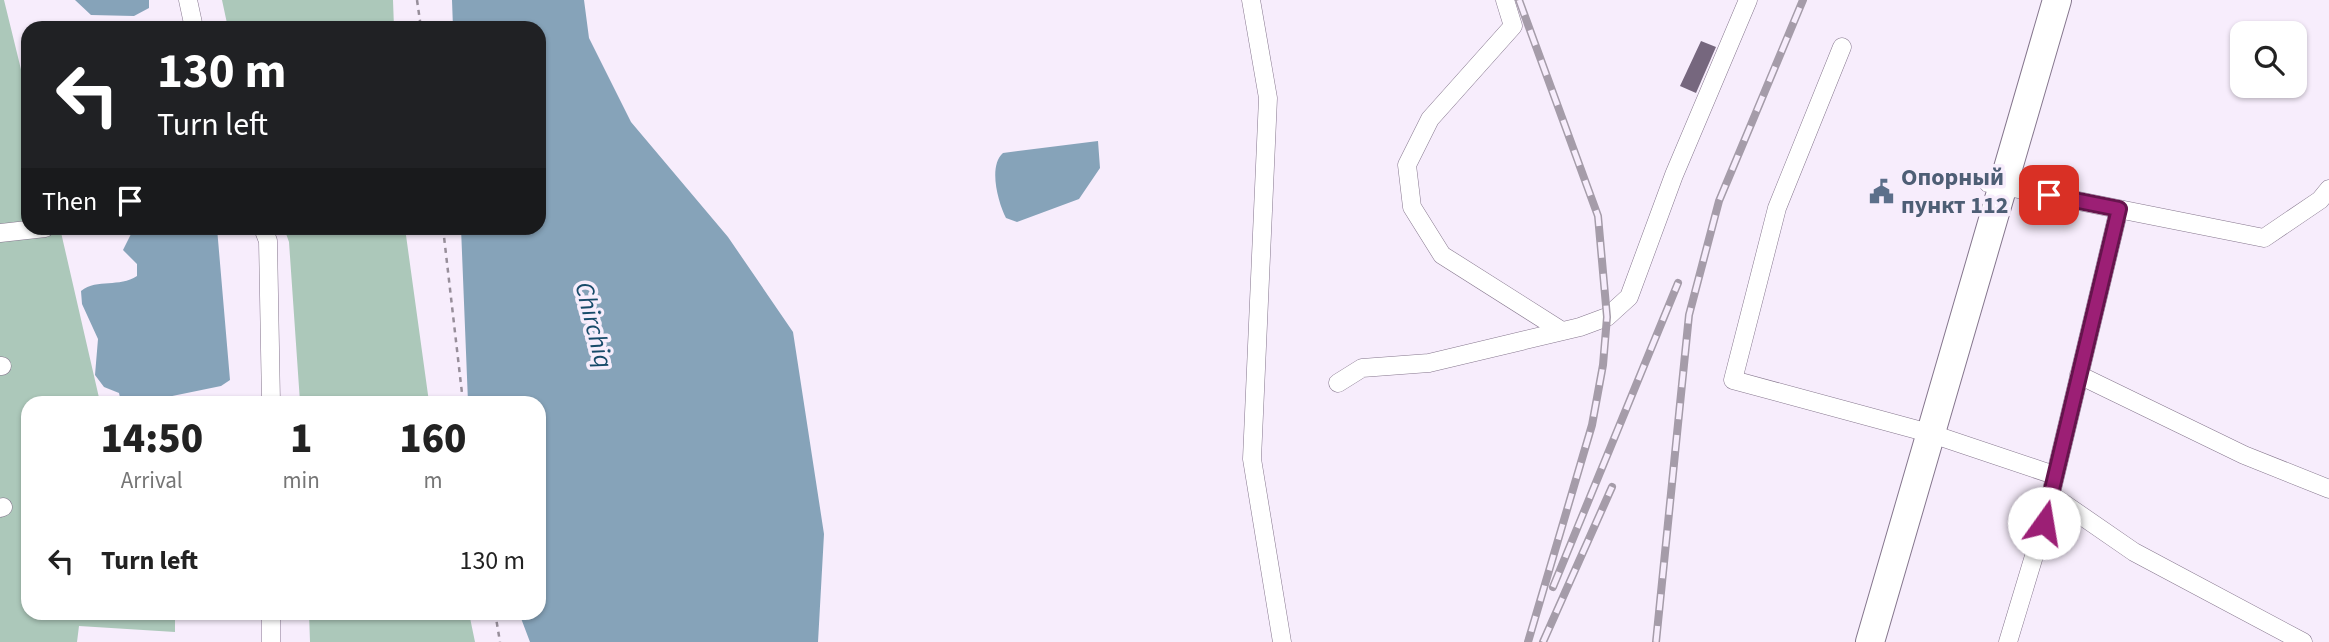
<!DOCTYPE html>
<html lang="en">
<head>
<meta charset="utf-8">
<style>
  body { margin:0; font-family:"Source Sans 3",sans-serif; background:#f2f2f2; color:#222; height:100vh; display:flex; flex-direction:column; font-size:26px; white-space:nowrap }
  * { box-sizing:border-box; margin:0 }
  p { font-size:23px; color:#767676 }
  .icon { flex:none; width:38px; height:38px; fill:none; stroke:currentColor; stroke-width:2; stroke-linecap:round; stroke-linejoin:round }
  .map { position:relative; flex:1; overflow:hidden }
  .sheet { position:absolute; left:21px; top:396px; width:525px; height:224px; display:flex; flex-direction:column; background:#fff; border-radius:21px; box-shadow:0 2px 5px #0004 }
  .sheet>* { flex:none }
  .banner { position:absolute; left:21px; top:21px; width:525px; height:214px; border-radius:21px; box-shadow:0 2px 5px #0004; background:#202124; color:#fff; overflow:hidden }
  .controls { position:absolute; left:2230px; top:21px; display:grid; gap:14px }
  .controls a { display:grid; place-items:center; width:77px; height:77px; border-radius:14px; background:#fff; box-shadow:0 2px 5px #0004; font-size:35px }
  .pin { position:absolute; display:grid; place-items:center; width:60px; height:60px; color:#fff; margin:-30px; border-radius:14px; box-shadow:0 4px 10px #0006 }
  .me { position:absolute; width:77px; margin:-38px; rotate:13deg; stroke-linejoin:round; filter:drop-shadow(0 0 5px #0008) }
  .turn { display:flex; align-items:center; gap:24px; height:147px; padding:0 21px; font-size:32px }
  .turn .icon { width:91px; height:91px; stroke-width:2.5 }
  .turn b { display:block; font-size:49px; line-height:60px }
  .then { display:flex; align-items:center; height:66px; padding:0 21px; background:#0003; gap:14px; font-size:26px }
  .eta { display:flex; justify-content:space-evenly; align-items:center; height:119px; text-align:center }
  .eta b { font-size:42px; font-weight:800; line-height:49px }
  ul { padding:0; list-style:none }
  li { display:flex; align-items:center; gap:21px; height:91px; padding:0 21px }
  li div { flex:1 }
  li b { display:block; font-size:26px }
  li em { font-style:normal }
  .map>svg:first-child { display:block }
</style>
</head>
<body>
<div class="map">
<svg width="2329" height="642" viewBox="0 0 2329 642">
  <rect width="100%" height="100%" fill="#f7edfc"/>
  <path fill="#acc8ba" d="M0,0H4L28,98V228H60L100,402H28V612L175,613V632L79,626L77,642H0Z
    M222,0H393L394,28H228Z
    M284,228H405L429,402H300L289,242Z
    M309,613H469L475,642H310Z"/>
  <path fill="#86a3b9" d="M75,0H149V8L134,16L91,15Z
    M452,0H584L589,38L631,122L728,237L793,332L824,534L818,642H530L519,613L539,612V402H468L461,228H539V28H453Z
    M1098,141L1100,168L1079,199L1017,222L1006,218C998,202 988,166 1003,153Z
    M134,228H217L230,380L221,386L143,402H121L119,393L104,387L95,375L98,339L82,304L81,291C98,278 119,288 137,276V264L123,250Z"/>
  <path fill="#76677e" d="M1701,41L1716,47L1696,93L1680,86Z"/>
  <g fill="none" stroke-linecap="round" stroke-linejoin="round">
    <defs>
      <path id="minor" d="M188,0L194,28
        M1251,0L1268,98L1252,459L1282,642
        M1505,0L1513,26L1430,119L1407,165L1412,207L1442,255L1562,331
        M1842,47L1777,208L1733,380L1929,433L2054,475
        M1988,183L2264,238L2320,200L2329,189
        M263,228L268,241L271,402
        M0,233L45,228
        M0,366H2
        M2079,375L2244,455L2329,489
        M1338,383L1362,368L1429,363L1580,327L1607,317L1629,297L1674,175L1748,0
        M2050,494L2134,552L2303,642
        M0,508L3,507
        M271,642V612
        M2008,642L2044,523L2119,209"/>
      <path id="primary" d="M1870,642L2057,0"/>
    </defs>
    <use href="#minor" stroke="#85768d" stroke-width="19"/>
    <use href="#primary" stroke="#85768d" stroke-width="30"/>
    <path stroke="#978e9a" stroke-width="2.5" stroke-dasharray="5 5" stroke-linecap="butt" d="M417,0L421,28
      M443,228L463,402
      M495,612L500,642"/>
    <use href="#minor" stroke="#fff" stroke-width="18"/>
    <use href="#primary" stroke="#fff" stroke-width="28"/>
    <defs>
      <path id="rail" d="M1519,0L1598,216L1607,317L1603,365L1592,425L1528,642
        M1553,587L1678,283
        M1543,642L1612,487
        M1656,642L1689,315L1719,201L1803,0"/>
    </defs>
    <use href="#rail" stroke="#a59ca9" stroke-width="8"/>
    <use href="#rail" stroke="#f7edfc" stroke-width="5" stroke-dasharray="16" stroke-linecap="butt"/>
  </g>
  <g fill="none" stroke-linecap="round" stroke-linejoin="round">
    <defs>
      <path id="route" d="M2044,523L2119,209L2049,195"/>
    </defs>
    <use href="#route" stroke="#65144c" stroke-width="18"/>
    <use href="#route" stroke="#9c1f75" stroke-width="12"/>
  </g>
  <defs>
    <symbol id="civic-bare" viewBox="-9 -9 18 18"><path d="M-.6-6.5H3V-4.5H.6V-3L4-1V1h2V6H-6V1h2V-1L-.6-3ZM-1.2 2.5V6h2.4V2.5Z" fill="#5c6f8a" stroke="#f7edfc" stroke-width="2.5" paint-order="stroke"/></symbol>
  </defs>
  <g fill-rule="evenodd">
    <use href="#civic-bare" x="1864" y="174" width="35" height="35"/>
  </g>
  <g text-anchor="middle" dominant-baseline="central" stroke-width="7" stroke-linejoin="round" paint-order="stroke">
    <g font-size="24" font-weight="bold" fill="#4e5e75" stroke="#f7edfc" text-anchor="start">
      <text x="1901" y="177">Опорный<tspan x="1901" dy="28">пункт 112</tspan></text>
    </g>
    <g font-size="26" font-style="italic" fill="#174a69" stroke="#f7edfc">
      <text transform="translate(594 325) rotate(76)">Chirchiq</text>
    </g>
  </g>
</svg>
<div class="controls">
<a><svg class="icon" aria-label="search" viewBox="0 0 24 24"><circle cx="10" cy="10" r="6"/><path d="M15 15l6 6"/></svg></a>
</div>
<div class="pin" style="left:2049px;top:195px;background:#d93025"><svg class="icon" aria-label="arrive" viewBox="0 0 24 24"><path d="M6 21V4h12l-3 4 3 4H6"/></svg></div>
<svg class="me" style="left:2044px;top:523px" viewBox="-20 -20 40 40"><circle r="19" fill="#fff"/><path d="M0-13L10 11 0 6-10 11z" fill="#9c1f75"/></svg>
<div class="banner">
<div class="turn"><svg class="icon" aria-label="left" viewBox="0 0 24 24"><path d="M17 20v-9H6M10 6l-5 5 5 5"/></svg><div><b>130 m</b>Turn left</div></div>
<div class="then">Then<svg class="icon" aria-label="arrive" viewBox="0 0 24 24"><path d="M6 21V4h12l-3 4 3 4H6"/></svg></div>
</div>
<section class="sheet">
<div class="eta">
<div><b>14:50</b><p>Arrival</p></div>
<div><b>1</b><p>min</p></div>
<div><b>160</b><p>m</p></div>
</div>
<ul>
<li><svg class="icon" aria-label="left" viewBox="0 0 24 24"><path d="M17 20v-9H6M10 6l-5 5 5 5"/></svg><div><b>Turn left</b></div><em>130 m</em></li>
</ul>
</section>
</div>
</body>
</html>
